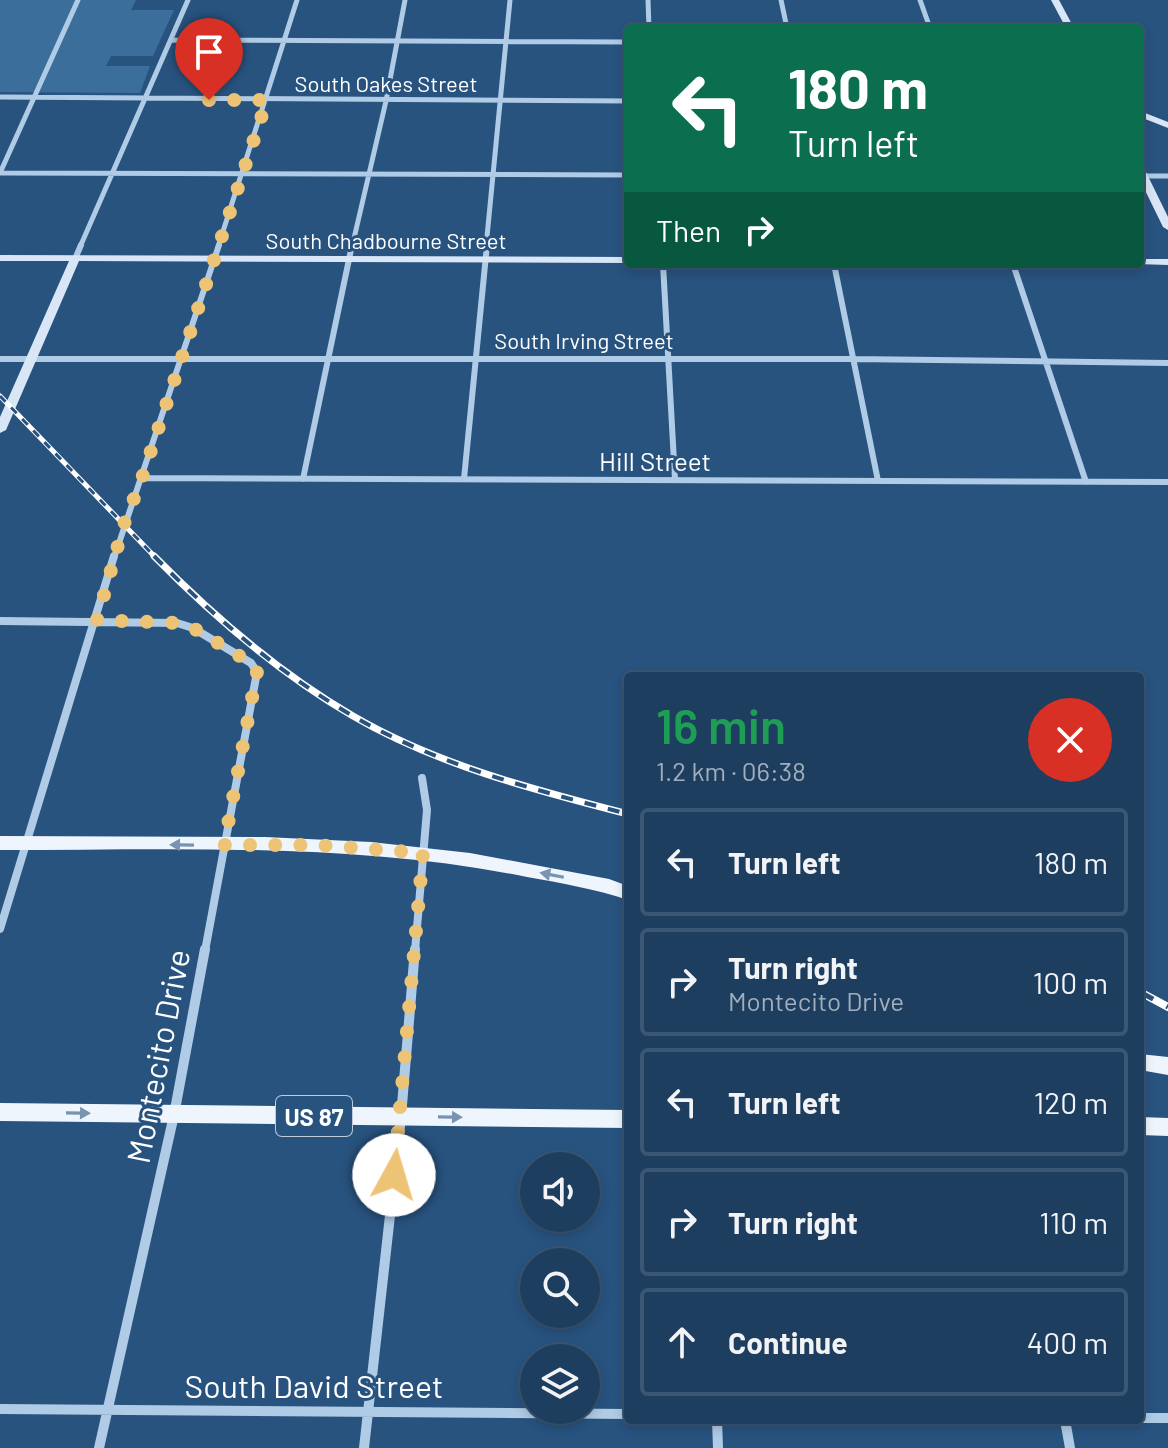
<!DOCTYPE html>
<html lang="en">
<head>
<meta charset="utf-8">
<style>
  body { margin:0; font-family:Barlow,sans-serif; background:#264565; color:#f1f3f6; height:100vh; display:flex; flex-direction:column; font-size:30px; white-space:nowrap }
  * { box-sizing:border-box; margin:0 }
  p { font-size:26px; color:#a1aebd }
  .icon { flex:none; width:44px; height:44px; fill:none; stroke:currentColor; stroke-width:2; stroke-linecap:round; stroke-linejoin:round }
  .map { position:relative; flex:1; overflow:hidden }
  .drawer { position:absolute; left:624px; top:672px; width:520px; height:752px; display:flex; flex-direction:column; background:#1e3e5f; border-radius:8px; box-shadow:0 4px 12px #0003,0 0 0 2px #3c5774 }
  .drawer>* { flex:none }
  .guide { position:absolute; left:624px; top:24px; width:520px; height:244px; border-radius:8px; box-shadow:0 4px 12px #0003,0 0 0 2px #3c5774; background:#0b6e4f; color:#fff; overflow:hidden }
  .buttons { position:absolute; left:520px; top:1152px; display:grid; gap:16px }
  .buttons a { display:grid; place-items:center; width:80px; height:80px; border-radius:50%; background:#1e3e5f; box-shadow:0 4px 12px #0003,0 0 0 2px #3c5774; font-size:40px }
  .pin { position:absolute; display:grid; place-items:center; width:68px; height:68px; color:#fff; margin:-82px -34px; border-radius:50% 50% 50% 0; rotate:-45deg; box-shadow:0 0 8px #0007 }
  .pin .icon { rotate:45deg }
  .me { position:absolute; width:88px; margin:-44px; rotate:6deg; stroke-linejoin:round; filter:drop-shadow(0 0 6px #0008) }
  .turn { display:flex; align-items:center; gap:28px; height:168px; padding:0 32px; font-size:36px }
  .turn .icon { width:104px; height:104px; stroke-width:2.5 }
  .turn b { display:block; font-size:56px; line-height:68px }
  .then { display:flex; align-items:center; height:76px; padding:0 32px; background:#0003; gap:16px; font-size:30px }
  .round { display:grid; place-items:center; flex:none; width:84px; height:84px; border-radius:42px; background:#264565 }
  .overview { display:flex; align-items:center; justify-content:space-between; height:136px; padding:0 32px }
  h1 { font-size:48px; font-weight:600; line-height:60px; color:#1e9e55 }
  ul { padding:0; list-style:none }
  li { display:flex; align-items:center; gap:24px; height:108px; margin:0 16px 12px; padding:0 16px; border:4px solid #3c5774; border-radius:8px }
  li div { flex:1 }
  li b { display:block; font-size:30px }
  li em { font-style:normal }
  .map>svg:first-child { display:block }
</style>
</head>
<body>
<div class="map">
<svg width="1168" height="1448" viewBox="0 0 1168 1448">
  <rect width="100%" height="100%" fill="#28537f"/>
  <path fill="#3c6e9c" d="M0,0H136L131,10H174L153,56H111L106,66H150L140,93L0,92Z"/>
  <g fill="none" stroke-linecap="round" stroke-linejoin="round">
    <path stroke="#afcbe5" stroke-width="5" d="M648,0L649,28
      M781,0L787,28
      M920,0L930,28
      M171,40L628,42
      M0,97L628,101
      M0,173L628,175
      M0,173L78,0
      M1140,176H1168
      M80,247L188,0
      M218,247L297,0
      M352,247L386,101L405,0
      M486,247L510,0"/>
    <path stroke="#afcbe5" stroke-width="6" d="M75,259L81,245
      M663,264L675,480
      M834,264L878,481
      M1013,264L1086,482
      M0,359H853L1168,363
      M142,478L1168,482
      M303,479L352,245
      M464,479L487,245
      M114,558L219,245"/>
    <path stroke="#afcbe5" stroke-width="8" d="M0,621L177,623L193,628L251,663L257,672L205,951
      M0,929L114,556
      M415,951L427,810L422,778"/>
    <path stroke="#afcbe5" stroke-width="10" d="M0,1409L628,1414
      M1140,1418H1168
      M717,1420L718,1448
      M1065,1420L1070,1448
      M99,1448L174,1115L205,949
      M364,1448L401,1117L415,949"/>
    <path fill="#d8e6f5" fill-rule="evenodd" d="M1051,0H1059L1074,28H1066Z
      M1140,111L1168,122V128L1140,117Z
      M1140,167L1145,170L1168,217V230L1163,227L1140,180Z
      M0,255L628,257V263L79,261L6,430L0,433V417L69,261H0Z
      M1140,259H1168V265L1136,264H1140Z"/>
    <path fill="#eff5fd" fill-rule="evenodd" d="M0,836L265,837L371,842L470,853L609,879L628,886V900C595,889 561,883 527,877C354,842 176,850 0,850Z
      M1140,1054L1168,1057V1075L1140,1070Z
      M0,1103L628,1110V1128L0,1121Z
      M1140,1117L1168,1118V1136L1140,1135Z"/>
    <defs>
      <path id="rail-far2" d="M0,396L156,558"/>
      <path id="rail-far1" d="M154,556C214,617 279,673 353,716C437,765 535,790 628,814"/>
      <path id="rail" d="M1140,992L1168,1007"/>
    </defs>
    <use href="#rail-far2" stroke="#fff" stroke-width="5"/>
    <use href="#rail-far1" stroke="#fff" stroke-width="7"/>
    <use href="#rail" stroke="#fff" stroke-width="8"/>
    <use href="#rail-far2" stroke="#28537f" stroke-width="3" stroke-dasharray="8" stroke-linecap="butt"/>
    <use href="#rail-far1" stroke="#28537f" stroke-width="4" stroke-dasharray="12" stroke-linecap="butt"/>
    <use href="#rail" stroke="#28537f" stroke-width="5" stroke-dasharray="15" stroke-linecap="butt"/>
  </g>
  <defs><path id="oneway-solid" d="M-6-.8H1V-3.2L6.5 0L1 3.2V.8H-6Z" transform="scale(2)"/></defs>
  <g fill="#7894b1">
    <use href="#oneway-solid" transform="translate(182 845) rotate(-179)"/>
    <use href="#oneway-solid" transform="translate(552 875) rotate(-169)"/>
    <use href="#oneway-solid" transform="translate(78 1113) rotate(1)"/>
    <use href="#oneway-solid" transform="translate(450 1117) rotate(1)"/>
  </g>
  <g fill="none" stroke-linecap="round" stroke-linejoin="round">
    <path stroke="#edc375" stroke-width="14" stroke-dasharray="0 25.2" d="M209,100H267L142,478L124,524L97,620L177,623L193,628L251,663L257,672L224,845H317L423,853L394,1175"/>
  </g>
  <g text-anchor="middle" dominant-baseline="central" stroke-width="6" stroke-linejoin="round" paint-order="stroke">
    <g font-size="22" fill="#fff" stroke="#28537f">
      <text x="386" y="83">South Oakes Street</text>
      <text x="386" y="240">South Chadbourne Street</text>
      <text x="584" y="340">South Irving Street</text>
    </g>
    <rect fill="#28537f" stroke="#becbd9" stroke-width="2" x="276" y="1096" width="76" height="40" rx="6"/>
    <g font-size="24" font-weight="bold" fill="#fff">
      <text x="314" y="1116">US 87</text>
    </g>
    <g font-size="26" fill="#fff" stroke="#28537f">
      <text x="655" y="460">Hill Street</text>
    </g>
    <g font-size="32" fill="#fff" stroke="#28537f">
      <text transform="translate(157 1056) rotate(-79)">Montecito Drive</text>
      <text x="314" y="1385">South David Street</text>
    </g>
  </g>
</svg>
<div class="buttons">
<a><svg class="icon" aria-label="sound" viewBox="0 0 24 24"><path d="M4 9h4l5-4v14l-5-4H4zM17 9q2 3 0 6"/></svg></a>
<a><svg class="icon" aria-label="search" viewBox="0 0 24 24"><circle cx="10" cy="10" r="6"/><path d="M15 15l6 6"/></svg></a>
<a><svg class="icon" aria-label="layers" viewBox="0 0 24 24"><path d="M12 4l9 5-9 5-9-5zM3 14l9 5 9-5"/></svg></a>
</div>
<div class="pin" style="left:209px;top:100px;background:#d93025"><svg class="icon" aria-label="arrive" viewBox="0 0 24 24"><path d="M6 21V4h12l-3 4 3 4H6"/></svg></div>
<svg class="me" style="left:394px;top:1175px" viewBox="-20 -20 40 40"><circle r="19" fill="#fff"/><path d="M0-13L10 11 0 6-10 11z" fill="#edc375"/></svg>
<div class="guide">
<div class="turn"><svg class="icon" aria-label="left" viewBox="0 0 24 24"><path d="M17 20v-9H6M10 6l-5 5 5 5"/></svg><div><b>180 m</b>Turn left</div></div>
<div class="then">Then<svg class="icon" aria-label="right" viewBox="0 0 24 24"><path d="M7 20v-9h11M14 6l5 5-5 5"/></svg></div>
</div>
<section class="drawer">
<div class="overview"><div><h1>16 min</h1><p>1.2 km · 06:38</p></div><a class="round" style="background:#d93025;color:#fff"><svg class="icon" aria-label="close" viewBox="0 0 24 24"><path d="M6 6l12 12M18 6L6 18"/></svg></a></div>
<ul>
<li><svg class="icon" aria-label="left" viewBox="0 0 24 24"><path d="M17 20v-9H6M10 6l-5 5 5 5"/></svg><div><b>Turn left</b></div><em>180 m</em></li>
<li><svg class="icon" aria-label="right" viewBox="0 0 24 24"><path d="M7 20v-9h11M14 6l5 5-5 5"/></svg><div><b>Turn right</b><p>Montecito Drive</p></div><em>100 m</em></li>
<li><svg class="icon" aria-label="left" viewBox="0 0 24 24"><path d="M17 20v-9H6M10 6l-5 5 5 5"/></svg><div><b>Turn left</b></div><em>120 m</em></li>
<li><svg class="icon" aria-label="right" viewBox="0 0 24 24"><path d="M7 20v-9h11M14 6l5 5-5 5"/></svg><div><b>Turn right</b></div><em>110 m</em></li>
<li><svg class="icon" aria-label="ahead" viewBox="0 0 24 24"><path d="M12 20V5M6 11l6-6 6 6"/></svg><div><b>Continue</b></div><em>400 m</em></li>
</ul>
</section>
</div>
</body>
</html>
